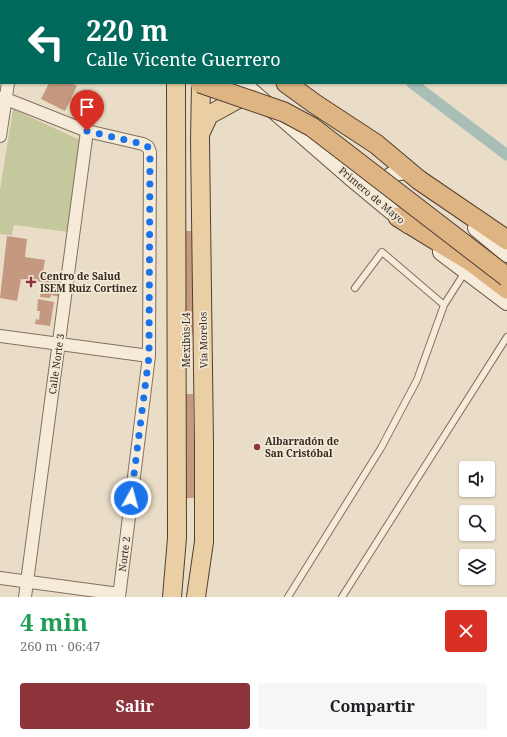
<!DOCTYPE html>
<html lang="es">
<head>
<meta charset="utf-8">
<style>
  body { margin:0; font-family:"Noto Serif",serif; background:#f6f6f6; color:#202124; height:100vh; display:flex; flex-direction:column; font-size:15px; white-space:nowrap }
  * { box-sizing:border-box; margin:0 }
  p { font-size:13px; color:#757577 }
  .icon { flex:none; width:22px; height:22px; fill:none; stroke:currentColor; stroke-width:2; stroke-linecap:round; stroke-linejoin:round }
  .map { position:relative; height:597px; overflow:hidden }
  .sheet { display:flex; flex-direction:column; background:#fff; flex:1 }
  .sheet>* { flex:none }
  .top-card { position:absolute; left:0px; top:0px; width:507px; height:84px; box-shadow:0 1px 3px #0004; background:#00695c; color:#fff; overflow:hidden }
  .buttons { position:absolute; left:459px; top:461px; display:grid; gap:8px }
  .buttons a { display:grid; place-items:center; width:36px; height:36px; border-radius:4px; background:#fff; box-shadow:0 1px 3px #0004; font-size:20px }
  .pin { position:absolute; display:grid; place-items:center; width:34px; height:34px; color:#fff; margin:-41px -17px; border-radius:50% 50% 50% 0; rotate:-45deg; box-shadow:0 0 4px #0007 }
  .pin .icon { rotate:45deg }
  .me { position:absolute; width:44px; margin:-22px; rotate:7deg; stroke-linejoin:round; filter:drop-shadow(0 0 3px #0008) }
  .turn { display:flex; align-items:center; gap:14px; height:84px; padding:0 20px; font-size:18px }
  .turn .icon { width:52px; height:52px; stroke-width:2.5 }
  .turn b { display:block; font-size:28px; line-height:34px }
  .round { display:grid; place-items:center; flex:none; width:42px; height:42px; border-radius:4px; background:#f6f6f6 }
  .overview { display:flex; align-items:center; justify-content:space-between; height:68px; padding:0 20px }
  h1 { font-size:24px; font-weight:700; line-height:30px; color:#1e9e55 }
  .button { display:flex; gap:8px; margin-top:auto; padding:8px 20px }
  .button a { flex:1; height:46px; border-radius:4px; background:#8d343a; color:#fff; font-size:16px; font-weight:700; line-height:46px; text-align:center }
  .button a+a { background:#f6f6f6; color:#202124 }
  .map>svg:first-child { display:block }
</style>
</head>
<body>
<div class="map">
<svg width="507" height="597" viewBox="0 0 507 597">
  <rect width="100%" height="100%" fill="#eaddc7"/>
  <path fill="#c5c79c" d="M13,109L82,141L69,232L14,225L12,235L0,234V190Z"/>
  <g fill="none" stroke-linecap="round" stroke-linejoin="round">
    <path stroke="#a8beb6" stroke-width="11" d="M303,0L304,1
      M412,83L507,155"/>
  </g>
  <path fill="#c49980" d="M49,83H71L77,86L65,111L41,99Z
    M184,231H192L194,335H186Z
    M7,236L27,239L25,257L45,260L43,272L64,275L60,297L51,295L50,298L40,297L42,282L21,279L17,301L0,298Z
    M38,299L54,302L50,326L35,324L36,319L39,320L40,311H37Z
    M185,394H193L195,498H186Z"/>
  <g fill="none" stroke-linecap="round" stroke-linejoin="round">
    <defs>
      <path id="service" d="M355,288L382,252L444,305
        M288,597L381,448L417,380L444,305L465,272
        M342,597L507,337"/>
      <path id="minor" d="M16,1V0
        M0,98L6,99L87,131L143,144L148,147L150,152L149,356L119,597
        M0,136L8,83
        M0,336L149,356
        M0,578L119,594
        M25,597L87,131"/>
      <path id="secondary" d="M242,83L349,176L408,225
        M382,195C383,179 393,169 410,172
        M476,228L507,254
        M441,252L507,302"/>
      <path id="primary" d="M177,1V0
        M201,1V0
        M201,132L209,115L240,98H252
        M172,597L177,538L176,83
        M196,597L204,542V444L200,140L201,83"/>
      <path id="trunk" d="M107,0L108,1
        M286,83L315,104L376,144L419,180L507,240
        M398,217L473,263L507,289"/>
      <path id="motorway" d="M418,0L419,1
        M440,0L442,1
        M506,46L507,47
        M506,64H507"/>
    </defs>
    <use href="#service" stroke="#84705e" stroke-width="8"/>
    <use href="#minor" stroke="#84705e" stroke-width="14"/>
    <use href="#secondary" stroke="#665141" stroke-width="18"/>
    <use href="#primary" stroke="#523f32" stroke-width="20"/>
    <use href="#trunk" stroke="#523f32" stroke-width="21"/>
    <use href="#motorway" stroke="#523f32" stroke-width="23"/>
    <use href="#service" stroke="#f6ebd9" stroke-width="6"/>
    <use href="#minor" stroke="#f6ebd9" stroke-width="12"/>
    <use href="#secondary" stroke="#f6ebd9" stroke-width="16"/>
    <use href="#primary" stroke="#e9cfa3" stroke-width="18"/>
    <use href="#trunk" stroke="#ddb482" stroke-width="19"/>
    <use href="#motorway" stroke="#d19860" stroke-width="21"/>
    <defs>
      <path id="trunk-bridge" d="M200,83L284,112L312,127L507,277"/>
    </defs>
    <use href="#trunk-bridge" stroke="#523f32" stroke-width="21" stroke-linecap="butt"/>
    <use href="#trunk-bridge" stroke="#ddb482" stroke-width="19"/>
  </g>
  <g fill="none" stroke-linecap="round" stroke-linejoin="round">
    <path stroke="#1a73e8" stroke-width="7" stroke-dasharray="0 12.6" d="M87,131L143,144L148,147L150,152L149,356L131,498"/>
  </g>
  <g fill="#8d343a" stroke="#f2e8d6" stroke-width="1.5">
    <path d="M29 276h4v4h4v4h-4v4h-4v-4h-4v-4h4z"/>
    <circle cx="257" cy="447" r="4"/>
  </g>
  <g text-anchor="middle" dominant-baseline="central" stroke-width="3.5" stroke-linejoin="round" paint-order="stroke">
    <g font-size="10" fill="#362920" stroke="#f2e8d6">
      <text transform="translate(372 195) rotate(40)">Primero de Mayo</text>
      <text transform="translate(186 340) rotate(-90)">Mexibús L4</text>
      <text transform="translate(203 340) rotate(-91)">Vía Morelos</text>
      <text transform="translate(56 364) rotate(-82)">Calle Norte 3</text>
      <text transform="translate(124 554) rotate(-83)">Norte 2</text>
    </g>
    <g font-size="10" font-weight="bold" fill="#362920" stroke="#f2e8d6" text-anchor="start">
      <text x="40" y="276">Centro de Salud<tspan x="40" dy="12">ISEM Ruiz Cortinez</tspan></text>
      <text x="265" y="441">Albarradón de<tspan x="265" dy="12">San Cristóbal</tspan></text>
    </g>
  </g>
</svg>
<div class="buttons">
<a><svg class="icon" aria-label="sound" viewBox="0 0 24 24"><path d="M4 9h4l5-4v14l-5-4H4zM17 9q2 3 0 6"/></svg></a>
<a><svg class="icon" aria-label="search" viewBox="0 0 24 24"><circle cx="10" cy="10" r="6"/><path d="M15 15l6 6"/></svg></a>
<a><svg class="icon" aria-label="layers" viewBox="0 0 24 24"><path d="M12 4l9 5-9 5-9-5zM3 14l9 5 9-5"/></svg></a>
</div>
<div class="pin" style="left:87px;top:131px;background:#d93025"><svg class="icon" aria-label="arrive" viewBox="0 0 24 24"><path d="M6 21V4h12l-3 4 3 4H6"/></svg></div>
<svg class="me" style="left:131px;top:498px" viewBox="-20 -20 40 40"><circle r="17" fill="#1a73e8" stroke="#fff" stroke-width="3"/><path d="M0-11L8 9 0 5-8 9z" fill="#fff"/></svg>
<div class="top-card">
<div class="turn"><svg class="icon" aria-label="left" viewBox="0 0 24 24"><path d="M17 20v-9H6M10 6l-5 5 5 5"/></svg><div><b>220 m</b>Calle Vicente Guerrero</div></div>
</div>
</div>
<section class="sheet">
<div class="overview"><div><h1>4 min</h1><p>260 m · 06:47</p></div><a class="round" style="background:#d93025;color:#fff"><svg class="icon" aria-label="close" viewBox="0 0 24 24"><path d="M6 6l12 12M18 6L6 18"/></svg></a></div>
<div class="button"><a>Salir</a><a>Compartir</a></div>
</section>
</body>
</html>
